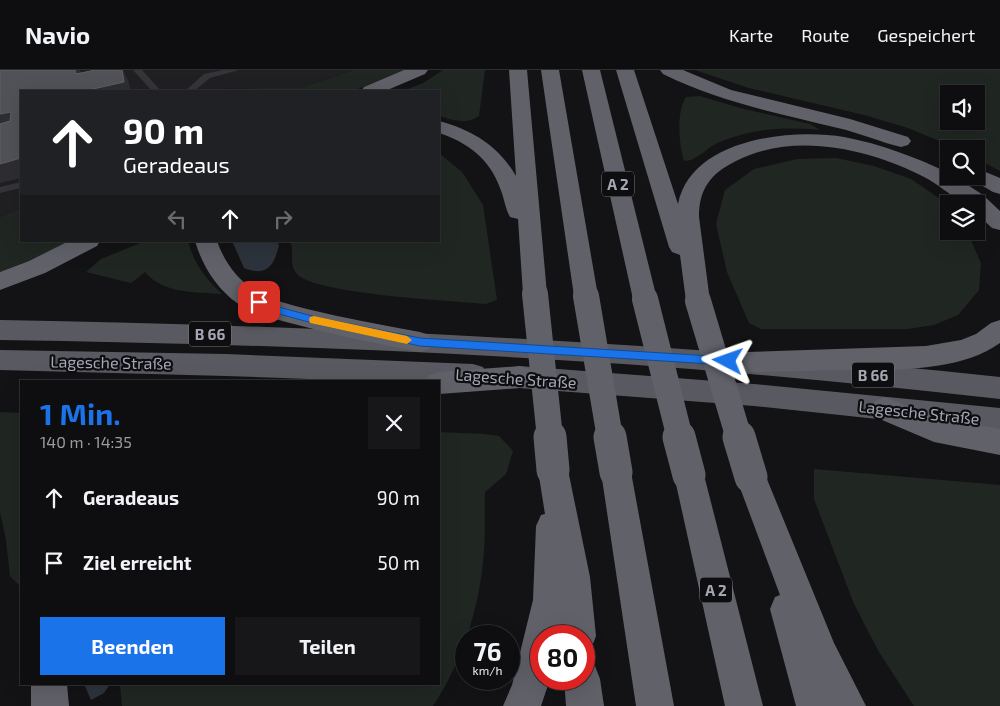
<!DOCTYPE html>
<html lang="de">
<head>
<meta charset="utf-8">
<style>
  body { margin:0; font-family:"Exo 2",sans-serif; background:#171719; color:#f1f3f6; height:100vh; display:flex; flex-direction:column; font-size:19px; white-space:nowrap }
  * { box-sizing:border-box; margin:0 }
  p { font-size:16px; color:#9b9c9f }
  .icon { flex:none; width:28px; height:28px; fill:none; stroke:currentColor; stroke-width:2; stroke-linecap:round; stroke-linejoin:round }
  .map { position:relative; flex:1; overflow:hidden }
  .side { position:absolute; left:20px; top:310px; width:420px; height:305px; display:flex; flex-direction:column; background:#0e0e10; border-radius:0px; box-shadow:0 5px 20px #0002,0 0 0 1px #2e2e30 }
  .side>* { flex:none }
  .banner { position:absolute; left:20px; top:20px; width:420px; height:152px; border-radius:0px; box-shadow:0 5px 20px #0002,0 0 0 1px #2e2e30; background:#202124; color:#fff; overflow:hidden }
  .tools { position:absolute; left:940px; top:15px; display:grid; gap:10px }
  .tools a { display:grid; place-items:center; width:45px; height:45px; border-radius:0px; background:#0e0e10; box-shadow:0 5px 20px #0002,0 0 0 1px #2e2e30; font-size:25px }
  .speed { position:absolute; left:455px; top:555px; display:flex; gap:10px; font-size:25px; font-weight:700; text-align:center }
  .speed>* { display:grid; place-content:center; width:65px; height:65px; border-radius:50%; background:#0e0e10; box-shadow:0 5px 20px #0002,0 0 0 1px #2e2e30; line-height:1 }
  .speed small { font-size:12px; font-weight:400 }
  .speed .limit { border:8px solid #d22; background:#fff; color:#111 }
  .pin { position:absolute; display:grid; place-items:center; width:42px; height:42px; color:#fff; margin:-21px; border-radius:10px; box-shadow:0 2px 8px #0006 }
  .me { position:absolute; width:55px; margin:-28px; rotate:274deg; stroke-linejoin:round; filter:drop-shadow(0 0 4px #0008) }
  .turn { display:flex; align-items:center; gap:18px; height:105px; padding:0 20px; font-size:22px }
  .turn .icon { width:65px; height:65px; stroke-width:2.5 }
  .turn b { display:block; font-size:35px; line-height:42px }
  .lanes { display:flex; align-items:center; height:48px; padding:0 20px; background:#0003; justify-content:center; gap:25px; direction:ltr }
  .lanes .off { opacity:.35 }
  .round { display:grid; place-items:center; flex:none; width:52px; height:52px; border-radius:0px; background:#171719 }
  .head { display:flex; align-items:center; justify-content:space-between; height:85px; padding:0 20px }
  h1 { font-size:30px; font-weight:700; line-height:38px; color:#1a73e8 }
  .cta { display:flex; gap:10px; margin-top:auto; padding:10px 20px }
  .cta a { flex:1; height:58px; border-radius:0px; background:#1a73e8; color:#fff; font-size:20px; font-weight:700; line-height:58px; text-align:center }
  .cta a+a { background:#171719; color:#f1f3f6 }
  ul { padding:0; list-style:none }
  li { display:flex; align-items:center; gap:15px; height:65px; padding:0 20px }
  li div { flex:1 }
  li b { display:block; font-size:19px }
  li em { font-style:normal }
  header { display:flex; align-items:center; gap:30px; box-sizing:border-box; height:70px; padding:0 25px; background:#0e0e10; border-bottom:1px solid #2e2e30 }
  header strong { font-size:24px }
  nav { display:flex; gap:28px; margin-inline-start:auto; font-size:18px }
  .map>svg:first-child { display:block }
</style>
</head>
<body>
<header>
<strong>Navio</strong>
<nav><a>Karte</a><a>Route</a><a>Gespeichert</a></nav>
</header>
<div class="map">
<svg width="1000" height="636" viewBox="0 0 1000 636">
  <rect width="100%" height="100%" fill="#131315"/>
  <path fill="#201f22" d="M0,0H353L303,17L293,18L222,19L215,21H21V138L0,147Z"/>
  <path fill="#202722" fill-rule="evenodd" d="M353,0H405L353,21H215L222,19L303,17Z
    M443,0H485L479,46C466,55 453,50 439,46V21H403L423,13Z
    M695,0H1000V101L976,88V79H959L908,58L864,45L749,18ZM949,24H976V51H949Z
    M700,26L740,38L810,54L820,60C786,57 752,58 720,72C707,77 697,91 684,91C679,75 676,42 686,27Z
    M439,83L462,102L483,135L497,230L486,234C454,231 314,224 297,204C288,194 295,179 290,171H439Z
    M797,89L836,88L874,96L911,109L943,131L949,139V161H967L981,193L979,220L958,245L934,255L907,259H761L749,253L727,202L716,154L725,120L754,99Z
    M21,138V171H73L49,183L0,202V147Z
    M138,171H188C195,195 204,207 222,224C196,222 163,224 145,202L131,213L86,202L101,189L138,174Z
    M0,342L21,343V514L19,515L10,506L6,470L0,442Z
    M439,362L484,364L499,366L513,381L506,404L485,422C484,445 486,469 483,492C478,542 461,594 433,636H122L120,614H439Z
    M814,399L1000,415V636H914L879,582L854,534L814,429Z"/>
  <path fill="#2d333c" d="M232,171H276L279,175C274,196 267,207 244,198Z
    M84,614H110L104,623L91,630Z"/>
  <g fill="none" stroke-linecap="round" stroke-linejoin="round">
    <path fill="#353439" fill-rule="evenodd" d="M133,0H142L161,21H152Z
      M223,0H239L210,8L194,21H185L204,4Z
      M21,112V118L0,123V117Z"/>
    <path fill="#595961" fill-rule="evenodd" d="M0,250C336,256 666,272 1000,307V329C875,315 750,303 624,294C416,280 208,273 0,270Z
      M0,280L226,284L473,294L483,297L487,305L483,313L473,316L439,314V311H364L226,306L0,300Z
      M519,296L754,314L1000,338V362L754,336L519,318L509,315L505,307L509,299Z"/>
    <path fill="#61616a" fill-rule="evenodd" d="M404,0H428L425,4L385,21H361L364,17Z
      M509,0H527L547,224L544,230L535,233L526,230L523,224L518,149L510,147C505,138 504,127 500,118C490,89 467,72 439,63V51C472,60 498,75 516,106Z
      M541,0H559L598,226L595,232L586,235L577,232L574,226Z
      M582,0H600L657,229L654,235L645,238L636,235L633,229Z
      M616,0H634L678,134C691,69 790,58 844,67C881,74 915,87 949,103V106H954L983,125L1000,141V160L992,158L976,143V134C958,134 943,117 926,108C870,79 795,61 736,91C710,104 699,119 699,147L710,231L707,237L698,240L689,237L686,231L680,185L672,182L669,177Z
      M660,0H683L731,20L850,49L908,67L911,71L908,75L901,77C880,72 860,63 838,58C777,43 720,32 663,4Z
      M976,98L1000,108V124L993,122L969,108L967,106H976Z
      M69,171H100L97,176L45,203L0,220V202L29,191Z
      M195,171H217C224,191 236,208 253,219C269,230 289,234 307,239C344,248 382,255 420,262L429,265L433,272L429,279L420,282C378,274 335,265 294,254C275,249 254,244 237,233C216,218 202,195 195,171Z
      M1000,250V273C957,304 882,300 832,300C803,301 775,302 747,302L738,299L734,292L738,285L747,282L926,276L961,270L976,264L991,253Z
      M520,296L530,299L534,307L530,315L520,318L439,324V311H426L429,305L439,302Z
      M885,327L937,348L1000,359V385L934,372L875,347L871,339L875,331Z
      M553,387L564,391L568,400L590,507L596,566L591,579L584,581V566H560V561L559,566H541V609H550L541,636H503L512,615L533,530L536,456L541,445L545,444L538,400L542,391Z
      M616,389L627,393L631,402L674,636H636L601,402L605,393Z
      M689,392L700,395L704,405L763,636H725L674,405L678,395Z
      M751,393L762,397L834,573L866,636H796L770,539L775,527L780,525L736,407L740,397Z
      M584,591L595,596L600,609L604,636H566L564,609H584Z
      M31,614H67L69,636H31Z"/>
    <path stroke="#61616a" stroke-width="26" d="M535,224L550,368
      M586,226L610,368
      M645,229L680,368
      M698,231L739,368"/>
    <path stroke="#61616a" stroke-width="33" d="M550,367L553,400
      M610,367L616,402
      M679,367L689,405
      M739,367L751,407"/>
  </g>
  <path fill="#2e2e32" d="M75,0H80L85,20L76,4Z
    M122,0H123L128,10L131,21H84Z
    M11,42L21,57L0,63V44Z
    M21,88V108L0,113V94Z"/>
  <path fill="#515258" stroke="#5f5f66" d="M0,0H75L76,4L95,0H122L124,12L84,21H21V88L0,94V54L10,51L11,42L0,44Z"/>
  <path fill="#1a73e8" stroke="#114b97" d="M259,229L275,236L316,247L420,268L728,287L733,291L728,295L420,276L316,254L268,241L255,235V230Z"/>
  <path fill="#f59e0b" d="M314,246L407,266L412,270L407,274L310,253L309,250L310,247Z"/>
  <g text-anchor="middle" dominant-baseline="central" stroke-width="4.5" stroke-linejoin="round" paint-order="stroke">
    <g fill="#0e0e10" stroke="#787983" stroke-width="1">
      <rect x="602" y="101.5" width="32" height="25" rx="4"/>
      <rect x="189" y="251.5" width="42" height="25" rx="4"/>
      <rect x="852" y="292.5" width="42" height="25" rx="4"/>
      <rect x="700" y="507.5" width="32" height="25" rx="4"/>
    </g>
    <g font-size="15" font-weight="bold" fill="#a6a7b4">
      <text x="618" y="114">A 2</text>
      <text x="210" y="264">B 66</text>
      <text x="873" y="305">B 66</text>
      <text x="716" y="520">A 2</text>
    </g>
    <g font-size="16" fill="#a6a7b4" stroke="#0e0e10">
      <text transform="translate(111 292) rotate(1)">Lagesche Straße</text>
      <text transform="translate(516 308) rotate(4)">Lagesche Straße</text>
      <text transform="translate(919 342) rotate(6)">Lagesche Straße</text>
    </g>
  </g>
</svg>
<div class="tools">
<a><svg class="icon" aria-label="sound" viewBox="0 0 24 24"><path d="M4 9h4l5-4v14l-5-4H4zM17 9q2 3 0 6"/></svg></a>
<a><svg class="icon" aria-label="search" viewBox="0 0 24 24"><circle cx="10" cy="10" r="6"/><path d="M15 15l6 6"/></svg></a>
<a><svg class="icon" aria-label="layers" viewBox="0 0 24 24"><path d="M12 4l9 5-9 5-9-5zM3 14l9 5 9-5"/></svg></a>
</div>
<div class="speed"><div>76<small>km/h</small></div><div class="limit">80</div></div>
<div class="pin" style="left:259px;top:232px;background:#d93025"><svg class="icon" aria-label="arrive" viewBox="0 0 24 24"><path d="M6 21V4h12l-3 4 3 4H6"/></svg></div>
<svg class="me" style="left:728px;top:291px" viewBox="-20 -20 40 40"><path d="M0-17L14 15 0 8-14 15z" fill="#1a73e8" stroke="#fff" stroke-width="4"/></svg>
<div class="banner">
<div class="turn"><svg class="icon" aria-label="ahead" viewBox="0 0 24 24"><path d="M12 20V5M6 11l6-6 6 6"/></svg><div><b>90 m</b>Geradeaus</div></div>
<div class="lanes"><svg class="icon off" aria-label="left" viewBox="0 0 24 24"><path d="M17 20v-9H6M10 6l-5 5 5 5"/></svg><svg class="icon" aria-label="ahead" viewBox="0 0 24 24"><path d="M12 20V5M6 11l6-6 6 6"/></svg><svg class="icon off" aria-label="right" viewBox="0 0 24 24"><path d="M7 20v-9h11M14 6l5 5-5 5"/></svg></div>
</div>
<section class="side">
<div class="head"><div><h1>1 Min.</h1><p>140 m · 14:35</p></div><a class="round"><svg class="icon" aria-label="close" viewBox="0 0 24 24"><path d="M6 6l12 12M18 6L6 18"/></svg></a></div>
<ul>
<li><svg class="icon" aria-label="ahead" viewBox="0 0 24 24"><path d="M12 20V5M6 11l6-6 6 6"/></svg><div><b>Geradeaus</b></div><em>90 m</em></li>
<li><svg class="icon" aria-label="arrive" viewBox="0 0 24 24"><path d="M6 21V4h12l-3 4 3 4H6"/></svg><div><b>Ziel erreicht</b></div><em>50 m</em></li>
</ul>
<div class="cta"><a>Beenden</a><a>Teilen</a></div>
</section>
</div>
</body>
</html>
